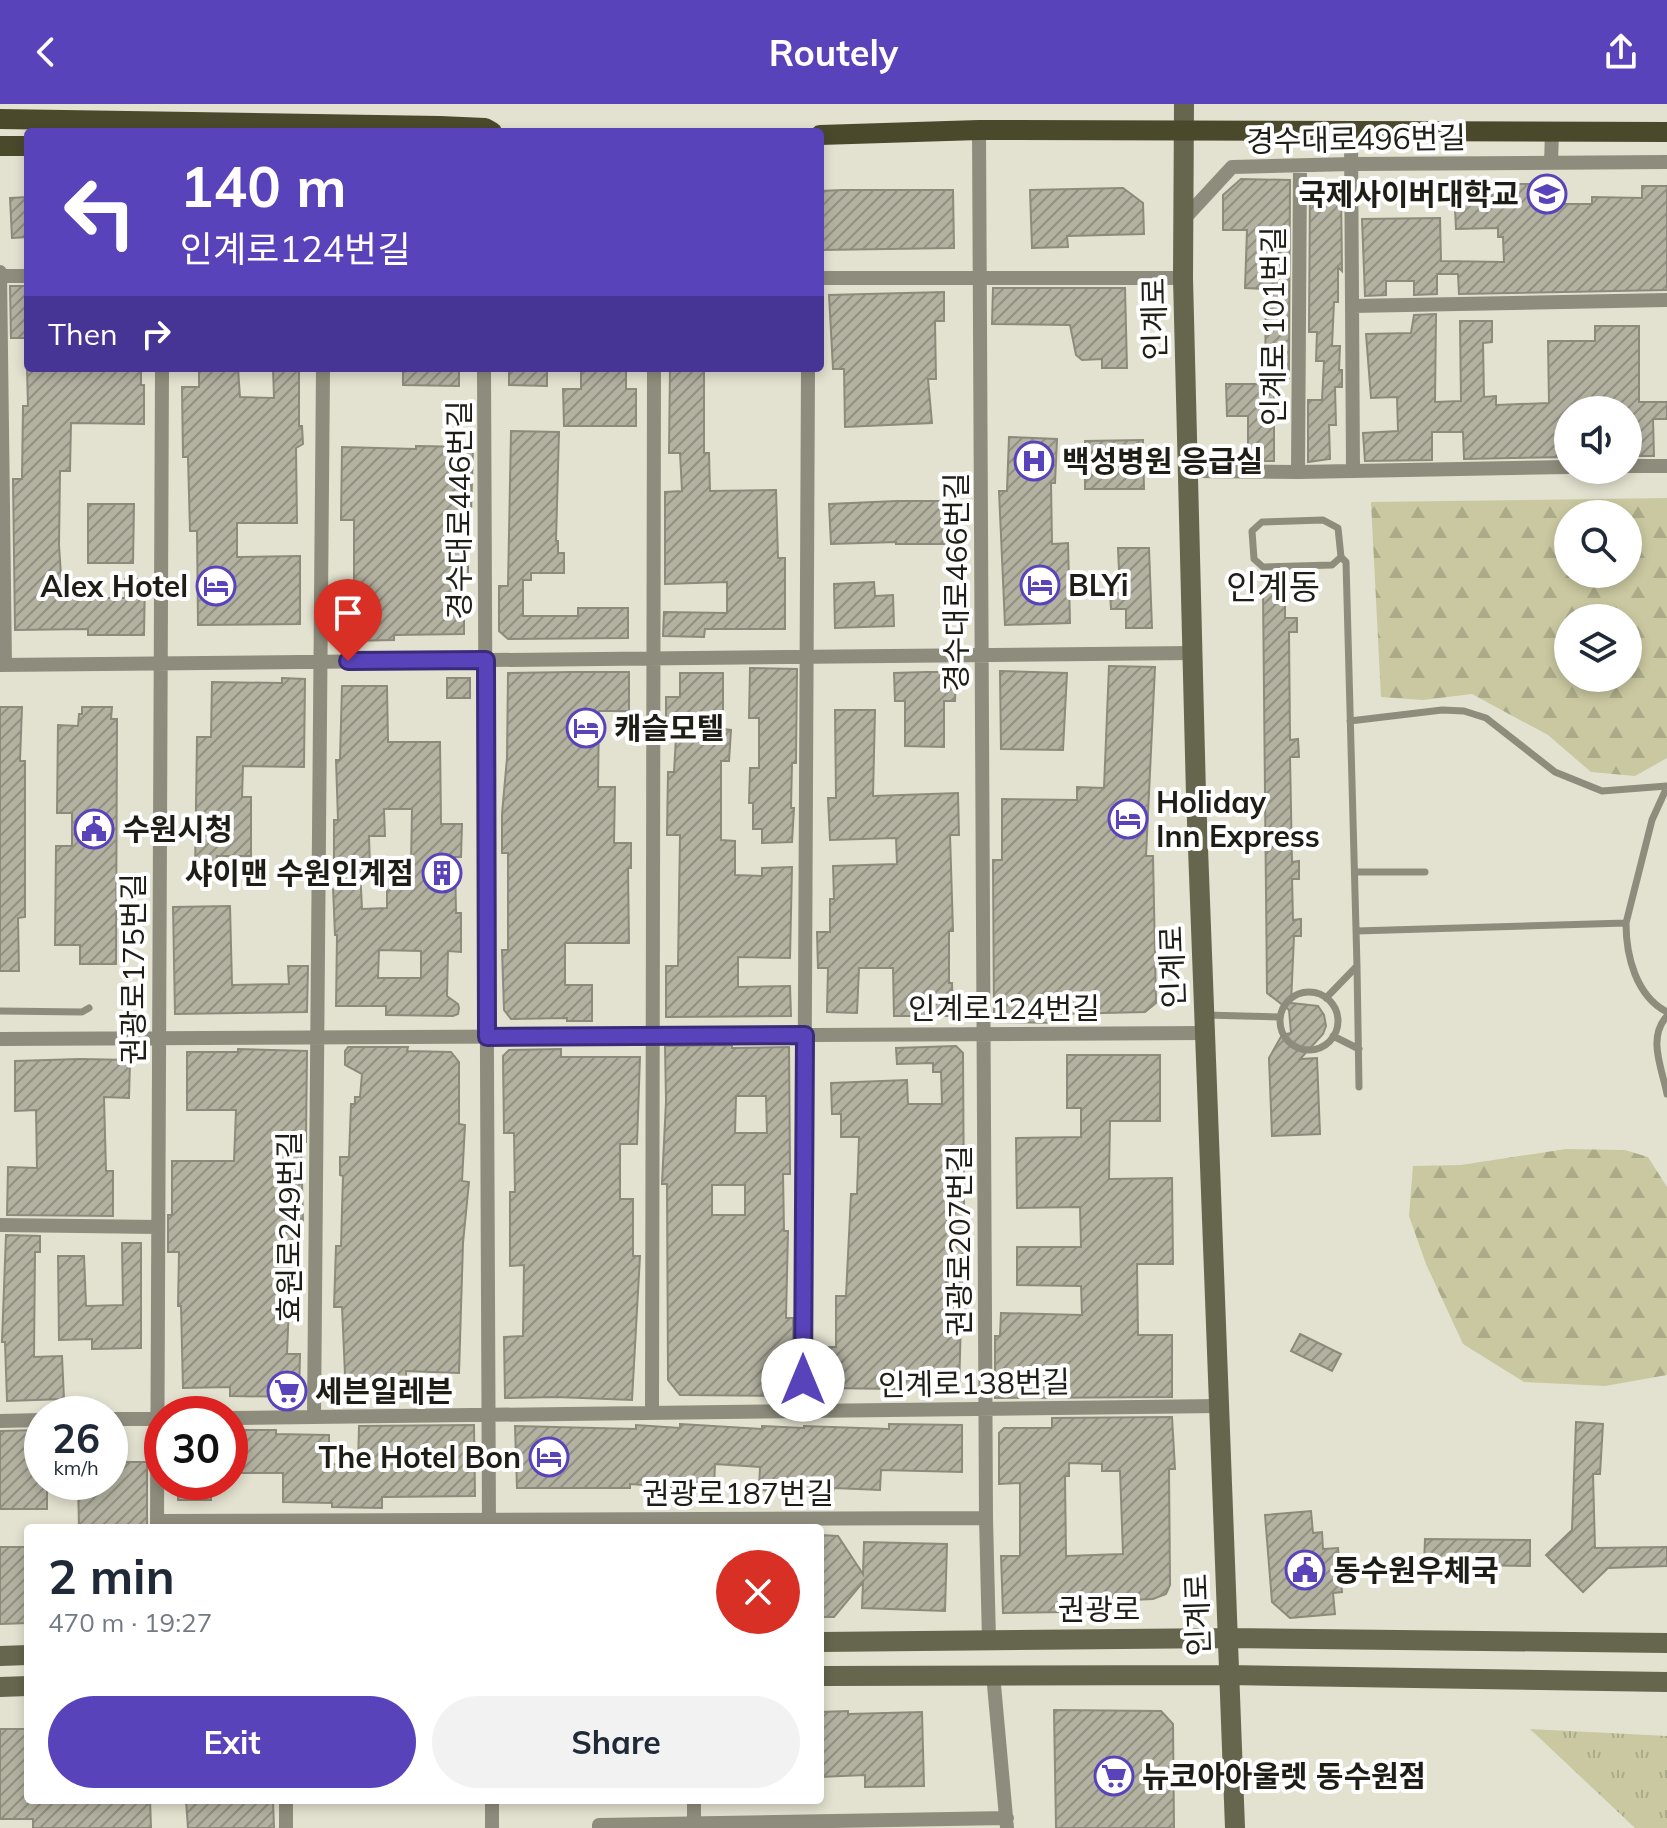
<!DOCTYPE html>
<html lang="en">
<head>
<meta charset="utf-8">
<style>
  body { margin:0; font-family:Mulish,"Noto Sans KR",sans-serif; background:#f2f2f3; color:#1f2937; height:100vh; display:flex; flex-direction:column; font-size:30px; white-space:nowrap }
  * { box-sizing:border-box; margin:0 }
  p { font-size:26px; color:#747a83 }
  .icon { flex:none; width:44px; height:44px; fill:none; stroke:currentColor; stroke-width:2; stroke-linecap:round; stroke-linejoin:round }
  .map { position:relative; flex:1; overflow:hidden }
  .panel { position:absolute; left:24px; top:1420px; width:800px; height:280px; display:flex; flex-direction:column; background:#fff; border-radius:8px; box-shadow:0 4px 12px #0003 }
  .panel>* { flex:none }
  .top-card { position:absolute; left:24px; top:24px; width:800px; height:244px; border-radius:8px; box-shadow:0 4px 12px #0003; background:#5943bb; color:#fff; overflow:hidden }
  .fabs { position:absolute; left:1554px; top:292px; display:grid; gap:16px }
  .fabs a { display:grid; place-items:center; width:88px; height:88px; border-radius:50%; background:#fff; box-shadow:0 4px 12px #0003; font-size:40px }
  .speed { position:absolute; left:24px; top:1292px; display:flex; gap:16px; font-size:40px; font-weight:700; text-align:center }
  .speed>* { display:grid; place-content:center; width:104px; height:104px; border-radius:50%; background:#fff; box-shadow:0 4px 12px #0003; line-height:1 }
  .speed small { font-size:20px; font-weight:400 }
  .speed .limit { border:12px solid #d22; background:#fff; color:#111 }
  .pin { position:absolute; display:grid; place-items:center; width:68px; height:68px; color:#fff; margin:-82px -34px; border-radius:50% 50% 50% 0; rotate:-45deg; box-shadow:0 0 8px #0007 }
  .pin .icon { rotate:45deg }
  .me { position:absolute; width:88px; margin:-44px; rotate:0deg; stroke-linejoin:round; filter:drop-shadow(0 0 6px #0008) }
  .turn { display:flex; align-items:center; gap:28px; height:168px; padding:0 24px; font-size:36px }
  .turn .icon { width:104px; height:104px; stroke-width:2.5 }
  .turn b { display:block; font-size:56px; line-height:68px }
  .then { display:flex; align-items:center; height:76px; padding:0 24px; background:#0003; gap:16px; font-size:30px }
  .round { display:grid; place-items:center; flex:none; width:84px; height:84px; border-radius:42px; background:#f2f2f3 }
  .headline { display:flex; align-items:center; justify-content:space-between; height:136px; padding:0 24px }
  h1 { font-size:48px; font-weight:700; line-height:60px }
  .action { display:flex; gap:16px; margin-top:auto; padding:16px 24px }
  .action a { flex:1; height:92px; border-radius:48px; background:#5943bb; color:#fff; font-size:32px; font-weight:700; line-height:92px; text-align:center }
  .action a+a { background:#f2f2f3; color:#1f2937 }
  header { display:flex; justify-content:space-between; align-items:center; height:104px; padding:0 24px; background:#5943bb; color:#fff; font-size:36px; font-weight:700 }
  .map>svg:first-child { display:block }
</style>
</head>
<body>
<header><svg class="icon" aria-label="back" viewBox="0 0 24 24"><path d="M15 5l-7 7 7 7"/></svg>Routely<svg class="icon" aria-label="share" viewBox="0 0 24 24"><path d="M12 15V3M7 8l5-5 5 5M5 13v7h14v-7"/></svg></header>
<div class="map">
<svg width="1667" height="1724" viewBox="0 0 1667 1724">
  <defs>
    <pattern id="forest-firs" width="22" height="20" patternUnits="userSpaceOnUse" patternTransform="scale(2)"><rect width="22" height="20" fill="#c9c8a0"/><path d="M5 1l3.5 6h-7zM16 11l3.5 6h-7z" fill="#acab89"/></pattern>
    <pattern id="park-tufts" width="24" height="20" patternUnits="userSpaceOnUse" patternTransform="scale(2)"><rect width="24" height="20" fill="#c9c8a0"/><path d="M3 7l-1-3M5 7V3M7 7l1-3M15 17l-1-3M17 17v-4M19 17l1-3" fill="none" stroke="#acab89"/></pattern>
    <pattern id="building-hatch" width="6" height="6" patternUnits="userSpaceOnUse" patternTransform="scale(2)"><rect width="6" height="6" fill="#b3b2a1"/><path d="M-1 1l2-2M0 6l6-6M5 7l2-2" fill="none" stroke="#919082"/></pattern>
  </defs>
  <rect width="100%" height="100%" fill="#e3e2d0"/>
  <path fill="url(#forest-firs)" fill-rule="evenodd" d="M1667,394V654L1635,672L1591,668L1548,631L1472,590L1423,596L1381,593L1371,398ZM1568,410H1628V470H1568ZM1568,514H1628V574H1568Z
    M1566,1045L1625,1046L1648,1053L1667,1083V1271L1605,1282L1524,1278L1463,1240L1426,1160L1409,1112L1413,1062L1461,1061Z"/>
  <path fill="url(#park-tufts)" d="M1530,1625L1667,1632V1724H1635Z"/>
  <path fill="url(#building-hatch)" stroke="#8c8b7b" stroke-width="2" fill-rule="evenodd" d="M1241,75L1290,76L1289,274H1265L1266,185L1245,184L1247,126H1223V91Z
    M1499,80H1538V100H1592V93L1642,94V82H1667V186L1459,190L1458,170H1437V190L1414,191V177H1386V191L1365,192L1362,115L1440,114L1441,157L1504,158L1503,133H1498V124L1456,125L1454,82Z
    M1310,83L1341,84L1342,167L1338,163V198H1334L1332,242H1340L1339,266H1342V283H1335L1336,321H1329L1330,355L1308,358V296H1322L1324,257H1316L1317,228H1309Z
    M1123,84L1143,99L1144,130L1067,132L1068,143L1032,144L1030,86Z
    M843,86H953L954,144L820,146V87Z
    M28,93V133L12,134L10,94Z
    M10,182H28V234H11Z
    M993,184H1125L1127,264H1102V255L1082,256L1076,251L1070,221L992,220Z
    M944,188V217H935L936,275H928L932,319L845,323L844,265H833L829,191Z
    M1436,210L1435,298L1461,297L1460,217H1492V238L1483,239L1484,293L1496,292V301L1549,299L1548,237H1595V222H1639V298H1667V315H1653L1654,352H1628V306H1568V353L1464,355L1463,328H1432V356L1365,357L1363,329L1398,327L1397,293L1371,294L1366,230L1411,229L1414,211Z
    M27,264H141V281H144V320L71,319L70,367H60L59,441L61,472H71L72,494H125V475H145L144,531H88V525L15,526L13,375H22L23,302H28Z
    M199,264H238L240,293L274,294L273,264H299V322H302L303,340L296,344L297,419H237V453L300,452V520L198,521L197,427H190L188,353H183L182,283H199Z
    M403,264H459V282L403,281Z
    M509,264H547V282L509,281Z
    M581,264H626V285H636V322H564L563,285H581Z
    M670,264H704V349H709L710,387L776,386L778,454H785V525H705L704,533L663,532L664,508L727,509V478L665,480V388L682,387L680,349H669Z
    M1226,280H1274V357H1248V312H1227Z
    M511,327L559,328L556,437H558V449H564V469H531V476H523V512H578V504H628V534L508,535L499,527V482H508Z
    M1009,333L1057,335L1055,379H1051L1052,440L1068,439L1070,519L1005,521L999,387H1007Z
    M1143,336L1144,385H1085V337Z
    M416,342L473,343L471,410H468V472L464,473V530L394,531V536L347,537L339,527L338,483H354V416H341L342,343L416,345Z
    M897,397H951V440H896V438L831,440L829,400Z
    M88,400H134L133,459H88Z
    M1118,444H1149L1152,524H1126V505H1111L1110,489H1120Z
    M874,478L875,492L893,491L894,522L835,524L834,480Z
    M1285,486V514H1297V528H1289L1290,636L1298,635L1299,653H1290L1292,758L1299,757V775H1292L1293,816L1301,815V832H1294L1291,899L1318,902L1324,911L1326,922L1323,930L1300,955L1317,954L1320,1030L1272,1032L1269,954L1282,931L1291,929L1289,906L1267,889L1263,487Z
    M1109,562L1155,563L1146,752H1153L1156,899L1145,908L1062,910V919L994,918L993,756H1002V695L1077,696V683L1104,684Z
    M750,564L797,565L796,659H792L791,704H794L792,738L762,739V725H753V699H749L750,664H759V614H749Z
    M1000,567L1067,569L1063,646L1001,645Z
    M571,568H629V607H599L598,683H615L614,739H631V764H628L629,839H565V881H592V917H567V914L511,915L504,906L502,846H508V749H502V710L507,654L508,569Z
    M926,568H956L955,597H944V643L905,642V597H895L894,569Z
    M680,569H723V625L731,626L729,657H721V736L735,737V771L762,772V764L792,763L790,854L738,853V883L790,882L791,912L666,913V862H678L680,731H667L668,668H674L677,616H666V593H680Z
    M282,574L305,575L304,663L243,662L242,693H251V752H217L216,769L195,770L197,633H211L212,578L282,579Z
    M447,574H470V594H447Z
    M342,582H387L388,638H440L441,720H462L461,753H455L456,809H461V848L448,847L447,892L458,900L459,904L458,910L453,912L386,911V902H336L337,831H335L333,783L346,765H334V716H338L336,656H340ZM384,705H412L411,759H387V804L362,805L360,765L370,764L369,732H385ZM379,846L421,847V874H378Z
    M0,603H22L20,657H25V813L18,814L19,867H0Z
    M82,603H112L111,615H117L116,860H80V841H55L56,742H72V709H57L58,621L78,622L79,610H82Z
    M835,606H875L873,692L958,689L959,731H950L953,827H949V879H952L953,912H894L893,864H859L857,909L827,908L828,864H818L817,828H830V795H834L833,762L897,760L896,734L830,736L828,694H836Z
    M230,802L232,881L289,880L288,862H308L307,908L175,910L173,803Z
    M732,941V944L789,943L790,1070H783L784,1127H788L786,1214H793V1281L785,1292L680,1291L668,1276L667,1080H662L666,997L665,942ZM736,992H766L767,1029H735ZM712,1081H745V1111H712Z
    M956,942L963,949L964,1110L969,1109L968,1215H961L959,1286L828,1284L829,1243H836V1192H846L851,1090H857L859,1033H841V1010H832L831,979L907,976L908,1000H942L941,968H933V959L897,960L896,944Z
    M348,943H408L407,947L451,948L459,958V1020L465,1021L462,1077L469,1078L463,1139L459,1269L406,1267V1287H392V1278H353L345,1270L342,1203H334L336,1142H341L343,1072L340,1071V1053H349L351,1000H355V993H360L362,970L345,961V947Z
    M238,945L307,947L306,1038H301L303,1118H297L298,1176H290L287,1250H300L299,1293L230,1292V1283L183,1284L181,1202H178L179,1148H168V1111H172V1057H234L236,1006H187V948H238Z
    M561,945V953H640L637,1040H620V1095H633V1152H640L632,1296L556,1293L505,1294L504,1233L523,1232L524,1161L510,1162V1088H515L514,1029H504L503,952L509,946Z
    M1067,951H1160V1017H1110L1109,1075L1172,1074L1173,1160H1137L1138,1231H1172V1293L995,1294V1232H1000L1001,1209L1082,1211L1081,1182L1017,1181V1143H1081L1080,1103L1017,1104L1016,1034L1081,1033V1004H1067Z
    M80,955L130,956L129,994L104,993L106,1067H113V1112L7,1111L8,1063L37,1064L36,1006L15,1007V957Z
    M6,1131L40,1132V1148H35L34,1253L62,1252L64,1295L7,1297L5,1238H2Z
    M122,1139H141V1244L92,1245V1235L59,1236L58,1152H84L86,1202L123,1201Z
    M1300,1230L1341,1250L1332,1267L1291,1247Z
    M1172,1313L1175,1365H1169L1170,1481L1166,1490L1153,1495L1067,1499V1508L1003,1509L1001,1452H1020V1379L999,1380V1329L1004,1324H1052V1314ZM1069,1359L1102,1360V1367H1120L1123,1450L1066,1452L1065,1372H1069Z
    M1576,1318L1603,1320L1600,1370H1593L1595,1444L1667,1443V1462L1608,1464L1583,1488L1546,1451L1572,1426Z
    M680,1320L762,1325V1322L804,1324V1322L889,1325V1320L962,1321V1368L881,1366L880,1386L834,1384L833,1388L795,1386V1388L759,1386L760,1363L715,1360L714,1382L671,1379V1383L630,1380V1384H517L515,1322L636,1325V1321L680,1324Z
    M474,1321L475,1392L382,1393V1404L332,1403V1399L283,1398V1369H230V1326H276V1330L329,1331V1360L358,1361L359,1322Z
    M42,1326V1378H47V1405H0V1327Z
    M110,1358H147V1424H79L78,1378H110Z
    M178,1378H211V1396H178Z
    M1311,1407L1313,1429L1322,1428L1323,1445L1338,1444L1342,1488L1333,1489L1335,1510L1290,1514L1272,1498L1265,1411Z
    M820,1431L838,1432L863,1470L864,1438L947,1440L945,1507L862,1504L863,1478L834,1513H820Z
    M1425,1435L1530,1436V1462L1424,1460Z
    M0,1443H28V1519L0,1520Z
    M1054,1606L1161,1607L1173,1620L1174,1724H1056Z
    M848,1607V1610L922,1608L924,1682L865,1683V1671L820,1673V1608Z
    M0,1625H26V1696H150L151,1724H33V1715H0Z
    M186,1696H273L274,1724H188Z"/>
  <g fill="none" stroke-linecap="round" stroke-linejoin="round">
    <path stroke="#8e8d7d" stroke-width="7" d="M1350,617L1442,606L1464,607L1486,614L1555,668L1602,687L1667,682
      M1355,768H1425
      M1626,819L1652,716L1667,683
      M1356,827L1626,819C1626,852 1636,892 1667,908
      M1357,862L1359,983
      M1280 917a29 29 0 1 1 58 0a29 29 0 1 1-58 0Z
      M1326,894L1357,862L1346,458L1341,453L1338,424L1323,416L1262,418L1252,427L1254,455L1263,463L1332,461L1341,453
      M0,907L82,908L89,904
      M1205,911L1280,913
      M1667,912C1647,934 1662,964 1667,990
      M1333,932L1359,945"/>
    <path stroke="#8e8d7d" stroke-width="14" d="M979,26L986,1414L989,1536
      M1551,59L1552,28
      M1184,115L1232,63L1352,60L1667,58
      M0,168L5,561
      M0,172H28
      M820,174H1183
      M1352,202L1667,196
      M484,264L489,1424
      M1628,362H1667
      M1188,367L1298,368L1300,62
      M1353,367L1568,363
      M1298,368L1353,367L1351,28
      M0,561L1192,549
      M0,935L1204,929
      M0,1121L158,1123
      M803,1307L808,264
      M652,1309L654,264
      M314,1313L323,264
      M230,1314L1219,1302
      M110,1315H162
      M0,1317L42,1316
      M157,1417L986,1414
      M157,1424L162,264
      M993,1570L1007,1724
      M286,1696V1724
      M492,1696V1724
      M599,1724V1721L1007,1714
      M694,1724V1696"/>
    <path stroke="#66654d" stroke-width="20" d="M1184,0L1183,174L1196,691L1235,1724
      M820,1538L1227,1534L1667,1539
      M0,1552L28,1551
      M820,1572L1228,1571L1667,1578
      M0,1583L28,1582"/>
    <path stroke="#4b492c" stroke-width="20" d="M0,15L440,22L485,24L492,28
      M820,31L979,26L1667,28
      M0,42H28"/>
  </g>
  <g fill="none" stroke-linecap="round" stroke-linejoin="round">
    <defs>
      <path id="route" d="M348,557L486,556L487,933L805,931L803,1276"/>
    </defs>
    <use href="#route" stroke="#3a2c7a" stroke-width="20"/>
    <use href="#route" stroke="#5943bb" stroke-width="14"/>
  </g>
  <defs>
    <symbol id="university-ring" viewBox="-11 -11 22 22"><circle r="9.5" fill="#fff" stroke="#5943bb" stroke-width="1.5"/><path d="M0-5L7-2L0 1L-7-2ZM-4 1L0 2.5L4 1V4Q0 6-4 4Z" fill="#5943bb"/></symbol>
    <symbol id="hospital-ring" viewBox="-11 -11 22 22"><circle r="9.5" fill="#fff" stroke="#5943bb" stroke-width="1.5"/><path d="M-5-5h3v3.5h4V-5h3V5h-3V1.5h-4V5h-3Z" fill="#5943bb"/></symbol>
    <symbol id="hotel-ring" viewBox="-11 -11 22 22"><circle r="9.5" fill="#fff" stroke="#5943bb" stroke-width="1.5"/><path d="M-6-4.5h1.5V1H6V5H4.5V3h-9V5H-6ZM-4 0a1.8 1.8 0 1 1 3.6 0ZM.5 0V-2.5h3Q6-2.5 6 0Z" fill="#5943bb"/></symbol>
    <symbol id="civic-ring" viewBox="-11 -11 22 22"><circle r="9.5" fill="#fff" stroke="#5943bb" stroke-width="1.5"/><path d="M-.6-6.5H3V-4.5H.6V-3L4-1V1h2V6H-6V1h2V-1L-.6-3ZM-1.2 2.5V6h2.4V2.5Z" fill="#5943bb"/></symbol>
    <symbol id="building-ring" viewBox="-11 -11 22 22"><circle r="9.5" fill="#fff" stroke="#5943bb" stroke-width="1.5"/><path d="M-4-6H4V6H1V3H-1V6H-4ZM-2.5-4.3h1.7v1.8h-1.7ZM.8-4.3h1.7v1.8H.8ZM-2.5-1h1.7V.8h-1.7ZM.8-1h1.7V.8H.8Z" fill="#5943bb"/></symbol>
    <symbol id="supermarket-ring" viewBox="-11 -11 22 22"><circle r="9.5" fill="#fff" stroke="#5943bb" stroke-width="1.5"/><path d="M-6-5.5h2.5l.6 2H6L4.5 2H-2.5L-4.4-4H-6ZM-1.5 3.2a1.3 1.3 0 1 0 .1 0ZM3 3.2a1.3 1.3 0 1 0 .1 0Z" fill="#5943bb"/></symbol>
  </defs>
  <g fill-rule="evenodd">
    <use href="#university-ring" x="1525" y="68" width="44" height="44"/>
    <use href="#hospital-ring" x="1012" y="335" width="44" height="44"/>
    <use href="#hotel-ring" x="1018" y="459" width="44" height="44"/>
    <use href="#hotel-ring" x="194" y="460" width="44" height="44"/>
    <use href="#hotel-ring" x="564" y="602" width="44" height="44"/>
    <use href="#hotel-ring" x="1106" y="693" width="44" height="44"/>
    <use href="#civic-ring" x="72" y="703" width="44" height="44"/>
    <use href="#building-ring" x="420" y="747" width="44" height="44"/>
    <use href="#supermarket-ring" x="265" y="1265" width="44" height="44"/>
    <use href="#hotel-ring" x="527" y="1331" width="44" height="44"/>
    <use href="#civic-ring" x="1283" y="1444" width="44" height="44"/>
    <use href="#supermarket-ring" x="1092" y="1650" width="44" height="44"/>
  </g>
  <g text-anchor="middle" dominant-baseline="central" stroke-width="8" stroke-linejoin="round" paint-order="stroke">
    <g font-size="30" fill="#1e1e17" stroke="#fff">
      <text transform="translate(1356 35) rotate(-1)">경수대로496번길</text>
      <text transform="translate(1154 215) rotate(-91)">인계로</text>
      <text transform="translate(1273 222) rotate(-90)">인계로 101번길</text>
      <text transform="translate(459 406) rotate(-90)">경수대로446번길</text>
      <text transform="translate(956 478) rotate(-90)">경수대로466번길</text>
      <text transform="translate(1172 863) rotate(-92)">인계로</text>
      <text transform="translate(133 865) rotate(-90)">권광로175번길</text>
      <text x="1004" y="904">인계로124번길</text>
      <text transform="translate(289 1123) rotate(-90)">효원로249번길</text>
      <text transform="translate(959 1137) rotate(-90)">권광로207번길</text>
      <text transform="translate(974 1279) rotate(-1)">인계로138번길</text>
      <text x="738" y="1389">권광로187번길</text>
      <text x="1099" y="1505">권광로</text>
      <text transform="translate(1197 1511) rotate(-92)">인계로</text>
    </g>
    <g font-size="30" font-weight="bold" fill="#1e1e17" stroke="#fff" text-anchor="start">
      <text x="1519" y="90" text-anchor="end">국제사이버대학교</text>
      <text x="1062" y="357">백성병원 응급실</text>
      <text x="1068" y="481">BLYi</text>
      <text x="188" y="482" text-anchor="end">Alex Hotel</text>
      <text x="614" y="624">캐슬모텔</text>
      <text x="1156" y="698">Holiday<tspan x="1156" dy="34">Inn Express</tspan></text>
      <text x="122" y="725">수원시청</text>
      <text x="414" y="769" text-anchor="end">샤이맨 수원인계점</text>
      <text x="315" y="1287">세븐일레븐</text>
      <text x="521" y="1353" text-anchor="end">The Hotel Bon</text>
      <text x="1333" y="1466">동수원우체국</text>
      <text x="1142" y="1672">뉴코아아울렛 동수원점</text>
    </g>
    <g font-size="34" fill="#1e1e17" stroke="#fff">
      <text x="1273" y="482">인계동</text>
    </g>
  </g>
</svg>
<div class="fabs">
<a><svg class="icon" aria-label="sound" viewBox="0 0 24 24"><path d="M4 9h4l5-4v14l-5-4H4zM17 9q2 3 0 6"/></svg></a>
<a><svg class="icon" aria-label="search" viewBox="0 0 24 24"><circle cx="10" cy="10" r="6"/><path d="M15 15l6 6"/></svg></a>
<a><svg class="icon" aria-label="layers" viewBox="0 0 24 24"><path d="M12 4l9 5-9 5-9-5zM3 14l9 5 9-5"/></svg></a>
</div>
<div class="speed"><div>26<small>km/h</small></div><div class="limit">30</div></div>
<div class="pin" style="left:348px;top:557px;background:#d93025"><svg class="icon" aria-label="arrive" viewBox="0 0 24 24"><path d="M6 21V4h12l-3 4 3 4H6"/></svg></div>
<svg class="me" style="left:803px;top:1276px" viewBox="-20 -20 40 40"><circle r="19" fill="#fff"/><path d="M0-13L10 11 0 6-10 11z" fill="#5943bb"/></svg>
<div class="top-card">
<div class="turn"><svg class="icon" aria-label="left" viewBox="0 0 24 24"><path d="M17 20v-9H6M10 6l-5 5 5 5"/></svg><div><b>140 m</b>인계로124번길</div></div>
<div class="then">Then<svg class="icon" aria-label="right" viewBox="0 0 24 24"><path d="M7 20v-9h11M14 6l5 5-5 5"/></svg></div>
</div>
<section class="panel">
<div class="headline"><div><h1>2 min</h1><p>470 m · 19:27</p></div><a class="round" style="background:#d93025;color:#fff"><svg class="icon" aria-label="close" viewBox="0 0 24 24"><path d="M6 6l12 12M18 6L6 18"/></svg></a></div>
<div class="action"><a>Exit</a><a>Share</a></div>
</section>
</div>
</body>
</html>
